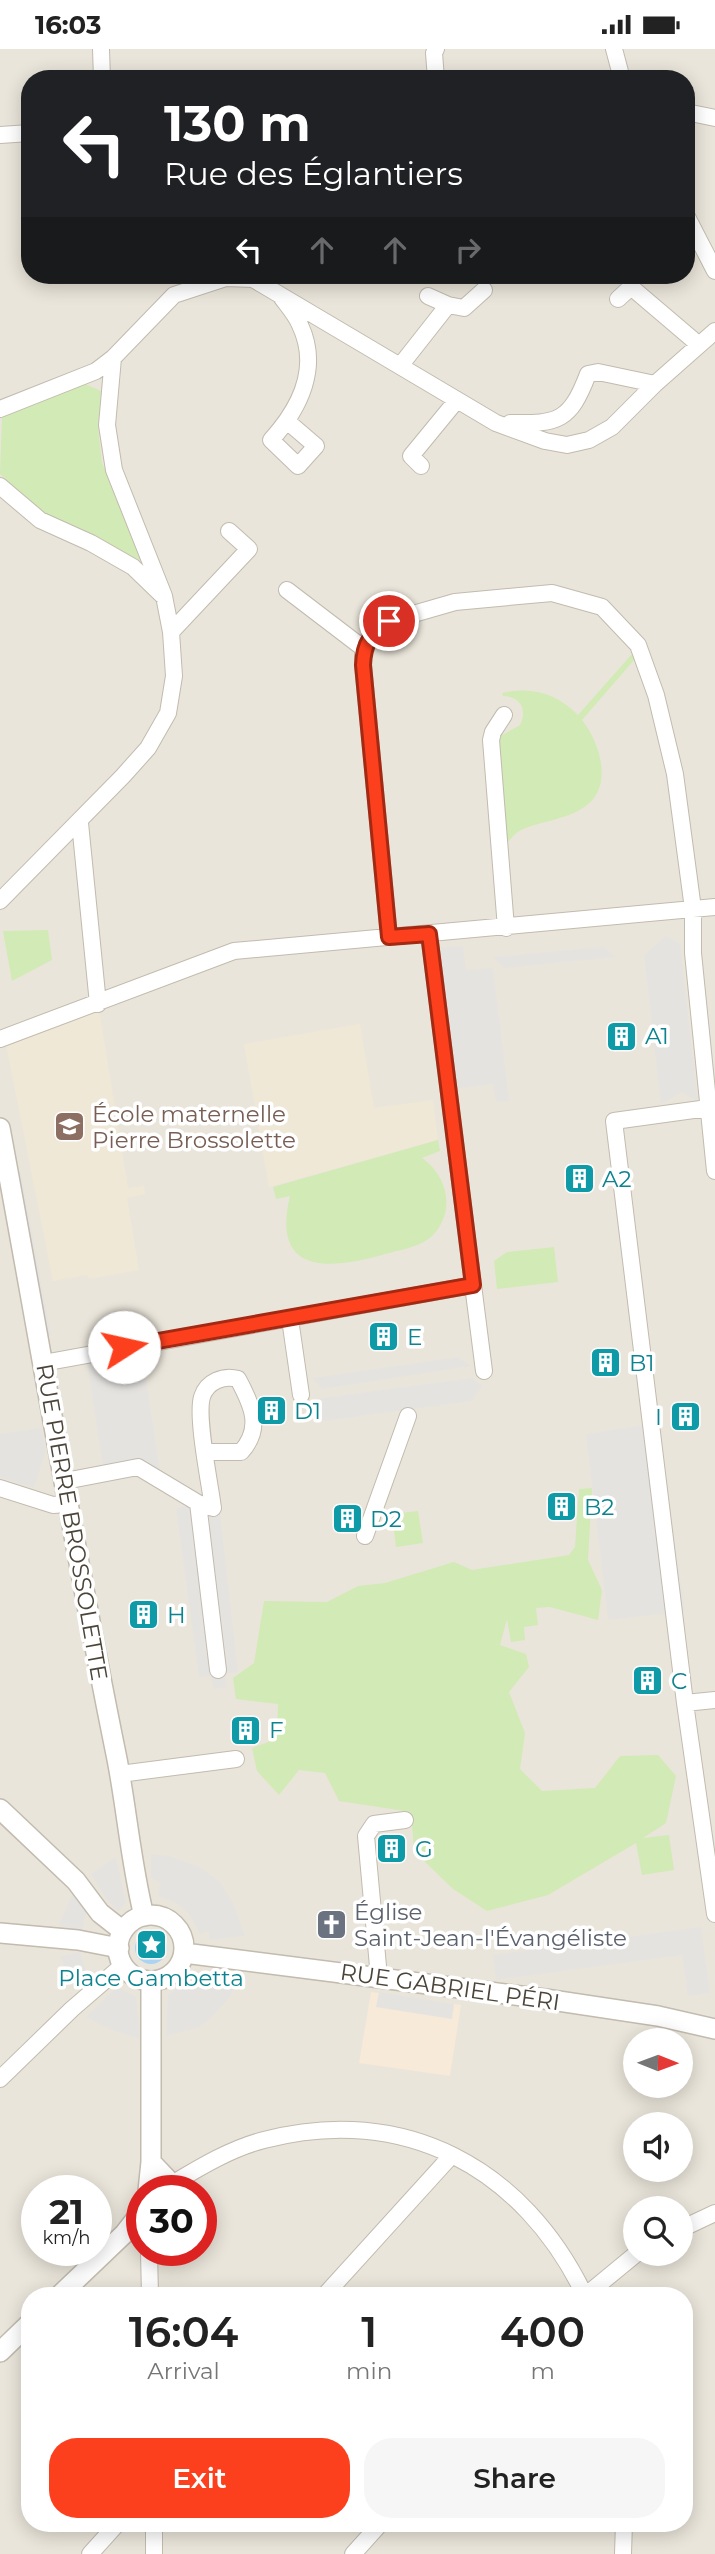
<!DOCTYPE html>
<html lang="en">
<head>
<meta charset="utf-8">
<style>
  body { margin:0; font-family:Montserrat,sans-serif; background:#f6f6f6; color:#222; height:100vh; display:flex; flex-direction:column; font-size:26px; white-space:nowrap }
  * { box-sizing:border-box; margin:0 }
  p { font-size:23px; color:#767676 }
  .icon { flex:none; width:38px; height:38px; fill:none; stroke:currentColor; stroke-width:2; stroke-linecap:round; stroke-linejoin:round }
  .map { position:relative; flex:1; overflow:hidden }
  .details { position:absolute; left:21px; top:2238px; width:672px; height:245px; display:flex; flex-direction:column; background:#fff; border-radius:28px; box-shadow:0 4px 18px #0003 }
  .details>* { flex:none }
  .hud { position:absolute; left:21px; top:21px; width:674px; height:214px; border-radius:28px; box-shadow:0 4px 18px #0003; background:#202124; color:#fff; overflow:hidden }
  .needle { width:46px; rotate:91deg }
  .tools { position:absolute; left:623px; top:1979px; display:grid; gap:14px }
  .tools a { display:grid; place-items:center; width:70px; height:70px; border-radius:50%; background:#fff; box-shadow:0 4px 18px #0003; font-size:35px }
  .speed { position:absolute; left:21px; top:2126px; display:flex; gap:14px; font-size:35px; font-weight:700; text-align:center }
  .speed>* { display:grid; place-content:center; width:91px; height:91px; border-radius:50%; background:#fff; box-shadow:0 4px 18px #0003; line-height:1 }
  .speed small { font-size:18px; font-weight:400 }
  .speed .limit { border:10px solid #d22; background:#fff; color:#111 }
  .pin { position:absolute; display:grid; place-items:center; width:60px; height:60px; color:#fff; margin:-30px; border:4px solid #fff; border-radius:50%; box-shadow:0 2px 7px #0007 }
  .me { position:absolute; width:77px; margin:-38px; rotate:80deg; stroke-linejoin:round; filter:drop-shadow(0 0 5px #0008) }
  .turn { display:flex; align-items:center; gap:24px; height:147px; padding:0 28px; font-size:32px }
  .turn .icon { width:91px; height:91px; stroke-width:2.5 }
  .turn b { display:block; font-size:49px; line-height:60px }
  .lanes { display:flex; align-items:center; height:66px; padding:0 28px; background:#0003; justify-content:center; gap:35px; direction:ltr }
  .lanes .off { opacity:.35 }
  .eta { display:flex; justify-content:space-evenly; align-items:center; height:119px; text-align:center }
  .eta b { font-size:42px; font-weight:600; line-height:49px }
  .action { display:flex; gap:14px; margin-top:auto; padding:14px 28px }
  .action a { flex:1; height:80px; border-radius:28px; background:#fc3f1d; color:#fff; font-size:28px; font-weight:600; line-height:80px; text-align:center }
  .action a+a { background:#f6f6f6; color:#222 }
  .status { display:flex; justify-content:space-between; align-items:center; height:49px; padding:0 35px; background:#fff; direction:ltr }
  .status svg { height:19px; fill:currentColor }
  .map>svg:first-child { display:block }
</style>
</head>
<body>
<div class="status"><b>16:03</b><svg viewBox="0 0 49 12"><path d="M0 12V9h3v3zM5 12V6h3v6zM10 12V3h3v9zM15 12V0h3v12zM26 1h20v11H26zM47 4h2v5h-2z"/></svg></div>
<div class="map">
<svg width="715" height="2505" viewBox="0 0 715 2505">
  <rect width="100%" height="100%" fill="#f6f3ec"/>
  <path fill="#eae5da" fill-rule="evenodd" d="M0,0H715V2505H0ZM30,30H686V226H30ZM635,1992H681V2037H635ZM635,2076H681V2121H635ZM37,2142H96V2202H37ZM142,2142H201V2202H142ZM635,2160H681V2205H635ZM30,2247H684V2474H30Z"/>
  <path fill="#f7ead8" d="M371,1943L461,1956L450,2027L359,2014Z"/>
  <path fill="#efe8d6" d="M98,955L128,1139L144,1137L145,1145L127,1149L139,1221L89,1230L87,1226L53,1232L5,990Z
    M360,975L374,1059L433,1051L438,1091L269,1138L244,995Z"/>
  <path fill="#d2eab5" d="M85,335L101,342L98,379L102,414L146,514L43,466L0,425L2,367Z
    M632,605L635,610L582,671C600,694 615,739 583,759C565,771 540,772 521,781C513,785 511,792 505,794L497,689L520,676C528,661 520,647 503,647L502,644C532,637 556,644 578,666Z
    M48,881L52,911L12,932L3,882Z
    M438,1091L440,1102L422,1109C448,1127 456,1163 432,1187C419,1199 398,1201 382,1206C328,1221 271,1225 290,1147L276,1150L273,1138Z
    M554,1198L558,1233L497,1240L494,1212L507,1203Z
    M592,1439L588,1511L602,1541L598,1571L550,1558L536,1559L538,1576L524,1578L525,1591L511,1593L507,1570L500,1596L526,1605L529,1618L509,1643L525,1684L520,1720L542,1742L595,1739L620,1707L658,1706L676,1727L666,1774L643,1789L669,1786L674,1821L642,1826L636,1794L548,1846L487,1862L453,1840L414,1802L411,1763L339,1752L325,1724L299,1721L279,1746L257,1722L252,1699L277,1690L278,1655L236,1650L233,1629L254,1614L264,1552L327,1553L358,1537L385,1534L454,1513L472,1521L569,1506L575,1498L579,1440Z
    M418,1462L423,1494L396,1498L392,1465Z"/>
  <path fill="#e5e3e0" d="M666,887L680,895L698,1053L682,1043L661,1055L644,906Z
    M463,897L466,921L493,919L509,1052L496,1053L493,1035L445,1041L463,1184L457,1183L423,900Z
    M603,898L616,908L504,919L493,908Z
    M21,1123L51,1286L45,1289L16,1125Z
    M142,1304L160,1423L105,1432L87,1313Z
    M458,1308L471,1317L322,1340L313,1329Z
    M472,1329L482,1337L472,1352L323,1372L311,1357L315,1350Z
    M658,1374L685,1562L608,1571L586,1385Z
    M41,1379L46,1401L34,1439L0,1428V1385Z
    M198,1454L220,1465L238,1623L225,1625L227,1638L214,1640L210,1627L199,1628L176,1459Z
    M151,1805L169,1807L200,1818L219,1832L234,1856L245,1887L210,1891L209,1882L200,1885L189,1865L176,1854L158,1847L160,1833L151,1829Z
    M116,1808L126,1854L118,1862L107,1851L91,1825Z
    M72,1846L92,1857L84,1869L82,1884L59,1876Z
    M701,1878L710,1944L688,1947L682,1906L496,1931L493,1906Z
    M80,1903L89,1932L74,1941L60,1907Z
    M197,1923L207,1929L210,1924L240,1926L229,1949L210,1970L198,1979L166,1987L168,1945L185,1937Z
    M117,1938L136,1948L140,1990L109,1980L86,1968Z
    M379,1943L454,1955L452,1970L376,1958Z"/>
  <path fill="#a9d4f2" d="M135 1899a16 16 0 1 1 32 0a16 16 0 1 1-32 0Z"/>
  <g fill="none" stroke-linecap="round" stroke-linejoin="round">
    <defs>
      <path id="minor" d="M101,0L102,30
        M614,0L622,30
        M436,30L434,4L436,0
        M686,63L715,69
        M0,86L30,84
        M686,166L715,222
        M428,247L448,256
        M282,249C288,257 296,266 300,276C320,318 300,359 271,391L298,417L316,397L288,373
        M618,250L631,238L698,295
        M400,317L448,256L464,259L484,241
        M0,360L96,322L113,309
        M510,374C559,375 570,372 588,325L598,323L655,335
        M421,417L411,407L457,351
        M0,437L40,471L91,494L133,518L162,546
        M287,541L363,599
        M171,583L249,500L229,482
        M504,666L493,683L491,691L506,879
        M80,774L98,955
        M0,852L123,727L148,699L168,664L174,627L171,583L164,547L114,421L107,376L113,309L174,246L226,229L253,230L496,374L545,392L567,396L589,391L612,378L655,335L715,282
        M389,888L363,616V599L372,584L389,572L455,553L552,544L602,558L638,596L656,646L675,725L693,860V904L715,1122
        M0,990L234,902L715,858
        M708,1059L614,1072L685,1654L715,1865
        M473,1236L484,1322
        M290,1270L301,1346
        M43,1314L473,1236L429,885
        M65,1432L138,1418L198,1454L218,1621
        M0,1439L53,1456L67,1455
        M198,1454L213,1459C210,1435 196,1368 202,1348C207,1332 224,1326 238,1330C252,1356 263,1379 241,1403H207
        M365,1487L408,1367
        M685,1654L715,1651
        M120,1725L236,1710
        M379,1928L366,1787L374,1775L405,1771
        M0,2030L72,1960L123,1916
        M172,2135C200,2118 232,2099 264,2091C404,2054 524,2119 585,2247
        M681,2180L715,2164
        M149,2202L150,2247
        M324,2247L451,2107
        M585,2247L636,2205
        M154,2474V2505
        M90,2505L118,2474
        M353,2505L381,2474
        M623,2505L624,2474"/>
      <path id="tertiary" d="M0,1079C39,1289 74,1500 117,1710C127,1762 131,1815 144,1867
        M0,1760L76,1832L100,1864L123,1882
        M118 1899a33 33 0 1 1 66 0a33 33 0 1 1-66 0Z
        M0,1884L78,1891L119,1899
        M184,1904L545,1950L658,1967L715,1980
        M151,2113L172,2135L163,2142
        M148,2142L151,2113V1932
        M59,2247L124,2185L142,2162
        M0,2303L30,2274"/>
    </defs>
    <use href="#minor" stroke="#c2bbae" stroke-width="18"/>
    <use href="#tertiary" stroke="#c2bbae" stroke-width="22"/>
    <use href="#minor" stroke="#fff" stroke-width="16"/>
    <use href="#tertiary" stroke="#fff" stroke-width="19"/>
  </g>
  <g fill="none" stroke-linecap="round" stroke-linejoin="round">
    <defs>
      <path id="route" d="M124,1298L473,1236L429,885L389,888L363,616C364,593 371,585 389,572"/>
    </defs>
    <use href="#route" stroke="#a42913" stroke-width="18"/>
    <use href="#route" stroke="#fc3f1d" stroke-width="12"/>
  </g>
  <defs>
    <symbol id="building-square" viewBox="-11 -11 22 22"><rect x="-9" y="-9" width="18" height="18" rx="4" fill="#0f9aa8" stroke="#fff"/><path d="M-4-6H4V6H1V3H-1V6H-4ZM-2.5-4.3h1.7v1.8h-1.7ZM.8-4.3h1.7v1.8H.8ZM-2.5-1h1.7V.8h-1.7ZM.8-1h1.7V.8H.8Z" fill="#fff"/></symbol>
    <symbol id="school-square" viewBox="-11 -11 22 22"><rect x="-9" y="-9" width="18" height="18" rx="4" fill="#8d6e63" stroke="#fff"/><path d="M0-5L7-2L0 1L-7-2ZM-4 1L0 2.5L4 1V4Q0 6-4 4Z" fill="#fff"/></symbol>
    <symbol id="church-square" viewBox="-11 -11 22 22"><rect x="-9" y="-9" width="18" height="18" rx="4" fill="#6b7280" stroke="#fff"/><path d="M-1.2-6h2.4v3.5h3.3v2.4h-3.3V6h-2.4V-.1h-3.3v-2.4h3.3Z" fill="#fff"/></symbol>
    <symbol id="sight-square" viewBox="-11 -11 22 22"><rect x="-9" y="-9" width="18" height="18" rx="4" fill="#0f9aa8" stroke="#fff"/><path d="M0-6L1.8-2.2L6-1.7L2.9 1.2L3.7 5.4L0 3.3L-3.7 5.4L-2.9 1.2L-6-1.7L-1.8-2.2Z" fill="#fff"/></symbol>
  </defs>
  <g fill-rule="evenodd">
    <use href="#building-square" x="604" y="970" width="35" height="35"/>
    <use href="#school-square" x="52" y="1060" width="35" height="35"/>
    <use href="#building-square" x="562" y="1112" width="35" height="35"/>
    <use href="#building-square" x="366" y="1270" width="35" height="35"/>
    <use href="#building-square" x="588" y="1296" width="35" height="35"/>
    <use href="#building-square" x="254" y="1344" width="35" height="35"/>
    <use href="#building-square" x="668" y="1350" width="35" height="35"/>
    <use href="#building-square" x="544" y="1440" width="35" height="35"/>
    <use href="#building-square" x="330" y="1452" width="35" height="35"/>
    <use href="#building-square" x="126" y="1548" width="35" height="35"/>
    <use href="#building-square" x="630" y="1614" width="35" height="35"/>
    <use href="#building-square" x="228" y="1664" width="35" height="35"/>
    <use href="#building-square" x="374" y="1782" width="35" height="35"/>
    <use href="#church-square" x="314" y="1858" width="35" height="35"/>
    <use href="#sight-square" x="134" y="1878" width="35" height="35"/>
  </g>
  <g text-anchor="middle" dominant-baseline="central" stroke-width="7" stroke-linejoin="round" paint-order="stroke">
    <g font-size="23" fill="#0d838f" stroke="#fff" text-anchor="start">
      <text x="645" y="987">A1</text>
      <text x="602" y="1130">A2</text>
      <text x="407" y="1288">E</text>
      <text x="629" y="1314">B1</text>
      <text x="294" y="1362">D1</text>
      <text x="662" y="1368" text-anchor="end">I</text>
      <text x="584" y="1458">B2</text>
      <text x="370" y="1470">D2</text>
      <text x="167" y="1566">H</text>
      <text x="671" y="1632">C</text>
      <text x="269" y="1681">F</text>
      <text x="415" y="1800">G</text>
      <text x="151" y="1929" text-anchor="middle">Place Gambetta</text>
    </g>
    <g font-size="23" fill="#785e54" stroke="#fff" text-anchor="start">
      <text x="92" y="1065">École maternelle<tspan x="92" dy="26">Pierre Brossolette</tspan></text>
    </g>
    <g font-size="23" fill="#4b4439" stroke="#fff">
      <text transform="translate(72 1473) rotate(80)">RUE PIERRE BROSSOLETTE</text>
      <text transform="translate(450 1938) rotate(8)">RUE GABRIEL PÉRI</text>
    </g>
    <g font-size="23" fill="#5b616d" stroke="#fff" text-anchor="start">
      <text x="354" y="1863">Église<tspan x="354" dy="26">Saint-Jean-l'Évangéliste</tspan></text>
    </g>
  </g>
</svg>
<div class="tools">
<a><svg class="needle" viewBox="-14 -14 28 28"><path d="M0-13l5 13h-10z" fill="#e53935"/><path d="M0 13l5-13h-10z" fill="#767676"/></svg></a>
<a><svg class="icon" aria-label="sound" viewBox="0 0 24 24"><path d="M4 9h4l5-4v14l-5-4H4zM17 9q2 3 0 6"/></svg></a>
<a><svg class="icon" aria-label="search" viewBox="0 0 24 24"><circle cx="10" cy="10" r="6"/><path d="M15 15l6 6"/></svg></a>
</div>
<div class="speed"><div>21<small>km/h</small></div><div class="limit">30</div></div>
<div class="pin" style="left:389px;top:572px;background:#d93025"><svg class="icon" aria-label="arrive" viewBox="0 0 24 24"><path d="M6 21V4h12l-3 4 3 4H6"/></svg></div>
<svg class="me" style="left:124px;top:1298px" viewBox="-20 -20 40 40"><circle r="19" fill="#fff"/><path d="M0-13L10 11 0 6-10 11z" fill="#fc3f1d"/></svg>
<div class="hud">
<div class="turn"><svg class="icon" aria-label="left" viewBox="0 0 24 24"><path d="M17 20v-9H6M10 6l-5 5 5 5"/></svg><div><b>130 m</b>Rue des Églantiers</div></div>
<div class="lanes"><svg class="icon" aria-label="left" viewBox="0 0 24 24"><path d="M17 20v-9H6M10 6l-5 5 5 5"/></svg><svg class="icon off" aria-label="ahead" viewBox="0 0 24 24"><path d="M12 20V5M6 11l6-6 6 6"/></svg><svg class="icon off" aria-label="ahead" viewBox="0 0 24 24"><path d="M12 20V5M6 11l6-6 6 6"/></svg><svg class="icon off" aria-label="right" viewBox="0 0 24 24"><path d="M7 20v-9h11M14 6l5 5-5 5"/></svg></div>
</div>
<section class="details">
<div class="eta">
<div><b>16:04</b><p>Arrival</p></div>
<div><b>1</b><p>min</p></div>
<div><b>400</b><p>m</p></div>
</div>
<div class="action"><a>Exit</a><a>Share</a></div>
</section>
</div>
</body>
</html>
